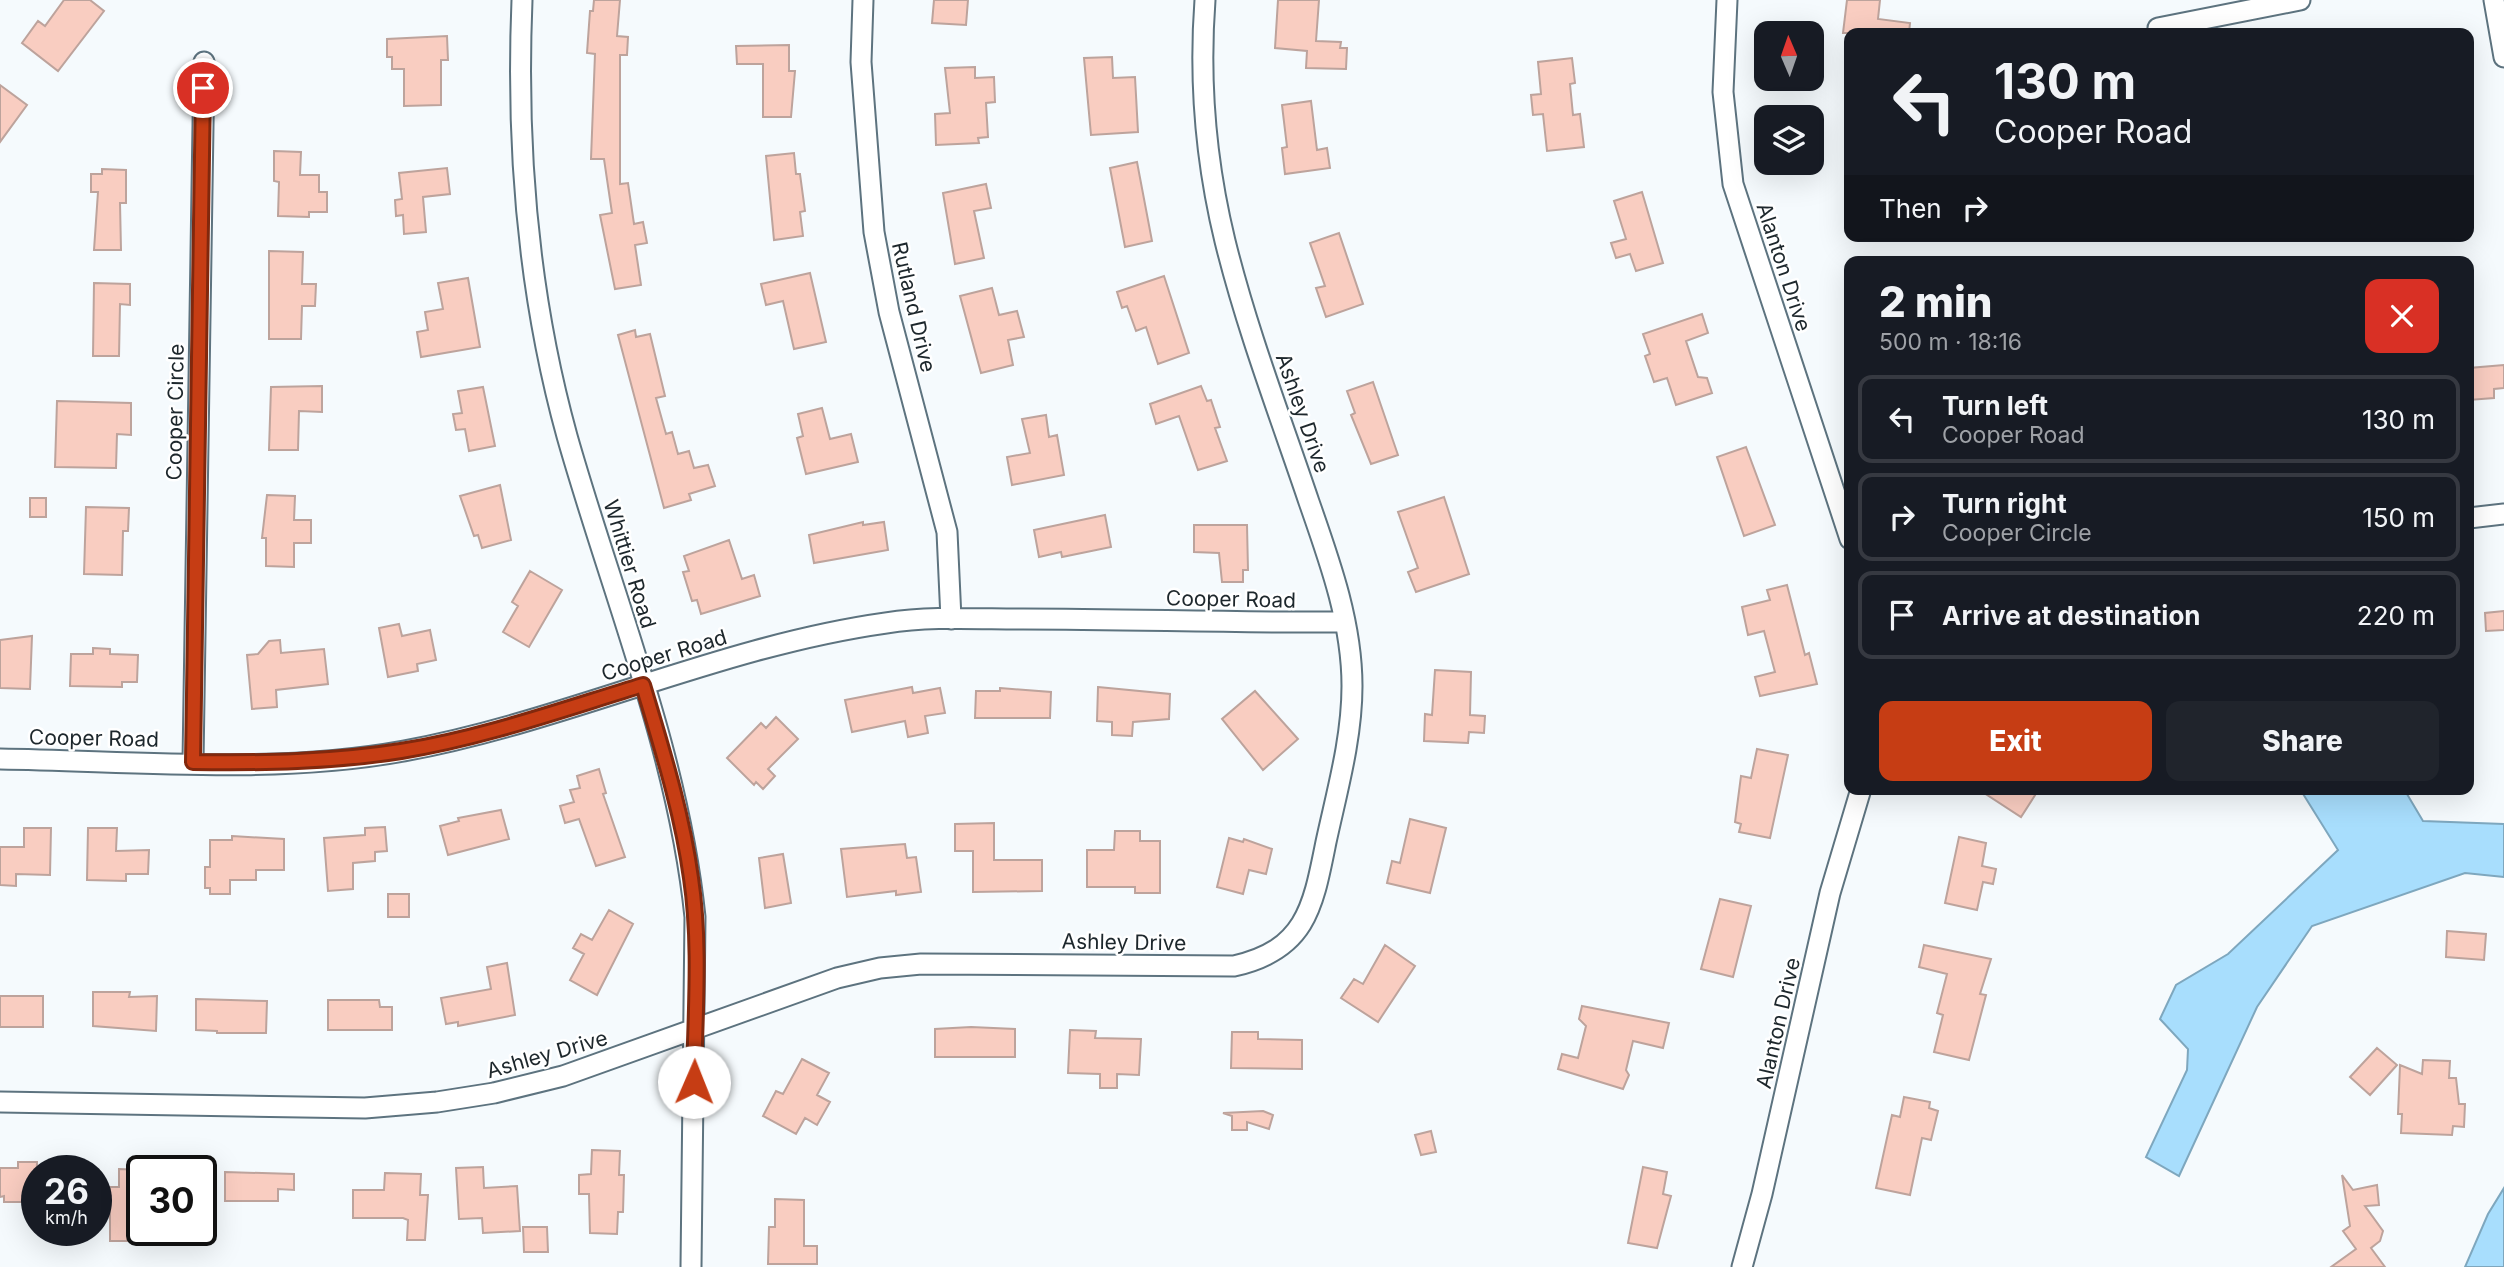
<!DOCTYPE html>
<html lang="en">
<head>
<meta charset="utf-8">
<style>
  body { margin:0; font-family:Inter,sans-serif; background:#20242c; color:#f1f3f6; height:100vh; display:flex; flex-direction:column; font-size:26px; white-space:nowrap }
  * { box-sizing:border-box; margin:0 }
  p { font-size:23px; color:#9ea1a6 }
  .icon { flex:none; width:38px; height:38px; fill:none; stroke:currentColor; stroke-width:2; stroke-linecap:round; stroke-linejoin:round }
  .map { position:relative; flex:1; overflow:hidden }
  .sheet { position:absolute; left:1844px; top:256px; width:630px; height:539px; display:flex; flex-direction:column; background:#171b24; border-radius:14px; box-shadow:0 7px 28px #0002 }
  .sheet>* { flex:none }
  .top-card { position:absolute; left:1844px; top:28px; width:630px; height:214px; border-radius:14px; box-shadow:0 7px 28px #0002; background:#171b24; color:#f1f3f6; overflow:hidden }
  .needle { width:46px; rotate:358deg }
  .controls { position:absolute; left:1754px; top:21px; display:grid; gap:14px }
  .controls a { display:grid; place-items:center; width:70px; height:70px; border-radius:14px; background:#171b24; box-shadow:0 7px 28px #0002; font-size:35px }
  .speed { position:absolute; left:21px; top:1155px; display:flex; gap:14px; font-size:35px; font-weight:700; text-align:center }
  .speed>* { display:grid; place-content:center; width:91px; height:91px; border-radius:50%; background:#171b24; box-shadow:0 7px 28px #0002; line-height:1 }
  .speed small { font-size:18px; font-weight:400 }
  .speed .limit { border:4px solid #111; border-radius:10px; background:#fff; color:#111 }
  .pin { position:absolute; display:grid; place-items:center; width:60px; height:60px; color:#fff; margin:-30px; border:4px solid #fff; border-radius:50%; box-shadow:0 2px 7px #0007 }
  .me { position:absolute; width:77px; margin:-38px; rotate:1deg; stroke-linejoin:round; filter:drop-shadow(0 0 5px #0008) }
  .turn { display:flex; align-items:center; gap:24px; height:147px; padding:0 35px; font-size:32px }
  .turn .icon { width:91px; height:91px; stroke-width:2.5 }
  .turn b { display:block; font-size:49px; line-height:60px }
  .then { display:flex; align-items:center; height:66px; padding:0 35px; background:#0003; gap:14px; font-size:26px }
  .round { display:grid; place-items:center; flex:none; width:74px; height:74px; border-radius:14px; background:#20242c }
  .summary { display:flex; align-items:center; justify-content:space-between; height:119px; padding:0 35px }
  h1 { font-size:42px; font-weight:800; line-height:52px }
  .action { display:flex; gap:14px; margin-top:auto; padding:14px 35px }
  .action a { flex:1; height:80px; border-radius:14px; background:#c63d14; color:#fff; font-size:28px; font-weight:800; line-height:80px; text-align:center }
  .action a+a { background:#20242c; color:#f1f3f6 }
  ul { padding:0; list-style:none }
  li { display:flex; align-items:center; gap:21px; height:88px; margin:0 14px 10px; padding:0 21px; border:4px solid #363941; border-radius:14px }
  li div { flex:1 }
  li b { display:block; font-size:26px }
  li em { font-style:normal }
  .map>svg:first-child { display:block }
</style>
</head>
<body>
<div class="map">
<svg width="2504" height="1267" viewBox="0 0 2504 1267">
  <rect width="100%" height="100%" fill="#f5fafd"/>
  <path fill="#a8defd" stroke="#7ea7be" stroke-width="2" d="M2300,789H2404L2423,821L2504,824V877L2465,873L2312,926L2257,1007L2179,1176L2146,1157L2187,1070L2188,1049L2160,1019L2176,985L2228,954L2338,850Z
    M2504,1188V1267H2465L2488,1214Z"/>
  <path fill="#f9cdc1" stroke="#bda39c" stroke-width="2" d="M64,0H90L104,11L58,71L22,43L38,21L45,26Z
    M594,0H620L617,36L628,37L627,55H620V184L628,183L634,224L643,222L647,243L635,245L641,285L615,289L600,215L612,213L604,159H591L595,54L587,53L590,11H593Z
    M934,0H968L966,25L932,23Z
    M1278,0H1319L1316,41L1341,42L1340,48H1347L1346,69L1306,68L1307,51L1275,48Z
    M1847,0H1880L1878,19L1910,23L1909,33H1843Z
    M447,36L448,60H441V105L404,106V69H392V57H387V39Z
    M789,45V71H795L791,117H763V64H737L736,46Z
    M1112,57L1113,78L1135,77L1138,132L1091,135L1084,58Z
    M1572,58L1575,83L1570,84L1573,115L1580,114L1584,147L1547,151L1543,114L1533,115L1531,95L1541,94L1538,62Z
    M975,67V78L994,77L995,102L986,103L988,137L978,138L979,143L936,145L935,114L950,113L945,68Z
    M0,85L27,105L0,142Z
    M1311,101L1317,150L1327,148L1330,168L1285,174L1282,148L1287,147L1282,105Z
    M274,151L301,152L300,175H319V192H327V212H309V217L278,216L279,182L274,181Z
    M794,153L796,174H800L805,211L800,212L803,236L774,240L766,156Z
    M1137,162L1152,241L1125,247L1110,168Z
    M447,168L450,194L423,197L426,232L404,234L403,215L396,216L395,200L402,199L399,173Z
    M102,169L126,170V203H120L121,250H94L98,192H91V174H102Z
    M986,184L991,208L974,211L984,258L955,264L943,193Z
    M1642,192L1663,263L1636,271L1630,254L1616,258L1611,243L1626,239L1614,201Z
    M1339,233L1363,304L1326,317L1316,288L1325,286L1310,243Z
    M269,251L303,252L302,284H316L315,306H302L301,339H269Z
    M810,273L826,342L794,349L783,301L766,305L761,284Z
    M1164,276L1189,353L1158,364L1146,327L1136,331L1127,306L1122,308L1117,292Z
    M468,278L480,347L421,357L417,332L428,330L425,312L443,309L438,283Z
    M94,283L130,284V305L120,304L119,356H93Z
    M992,288L999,315L1017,311L1024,337L1008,340L1013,365L981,373L960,296Z
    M1702,314L1708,333L1686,341L1698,377L1707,378L1712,393L1676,405L1667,378L1654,382L1645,356L1650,354L1643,334Z
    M635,330L636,337L650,334L665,396L656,398L666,434L672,432L678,454L689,451L694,468L708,465L715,486L689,494L691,500L664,508L618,335Z
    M2504,365V388L2494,389V398L2469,400V368Z
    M1373,382L1398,455L1371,464L1351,415L1355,413L1347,391Z
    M322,386V412L299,411L298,450H269L271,387Z
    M1201,386L1207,401L1211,400L1220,427L1215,428L1227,461L1198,470L1179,416L1156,424L1150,404Z
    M483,387L495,446L469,451L465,429L456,430L453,414L462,413L458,391Z
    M57,401L131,403V435L117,434L116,468L55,467Z
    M822,408L830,439L851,434L858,462L806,474L797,438L803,436L798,414Z
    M1046,415L1049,437L1057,435L1064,475L1012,485L1007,457L1030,453L1022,419Z
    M1746,447L1775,525L1744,536L1717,457Z
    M500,485L511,540L482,548L478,535L474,536L460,496Z
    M267,495L295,496L294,520H311V543H294V567L266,566V538H262Z
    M1444,497L1469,574L1416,592L1408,572L1418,568L1398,512Z
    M30,498H46V517H30Z
    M86,507L129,508L128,531H123L122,575L84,574Z
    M1105,515L1111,547L1062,557L1061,552L1039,557L1034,530Z
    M863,522V525L884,522L888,550L814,563L809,535Z
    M1194,525H1247L1248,570H1243V582H1222L1219,553L1194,552Z
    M729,540L742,579L754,575L760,596L701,614L697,600L692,601L683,572L689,571L684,556Z
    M530,571L562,590L529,647L503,632L518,606L512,602Z
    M1787,585L1805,655L1809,653L1817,684L1760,696L1755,677L1775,672L1764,631L1748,635L1742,607L1770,600L1767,590Z
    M2504,611V630L2486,631L2485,613Z
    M399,624L402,636L430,630L436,660L417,664L418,671L388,677L379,628Z
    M32,636L30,689L0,688V640Z
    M280,640L281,653L324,649L328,684L276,690L277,707L252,709L247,655L258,654L269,641Z
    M93,648L110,649V654L138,655L137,682H122V687L70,686L71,654H93Z
    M1435,670L1471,672L1470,715L1485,716L1484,733L1469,732L1468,743L1424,741L1425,714L1432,715Z
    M912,687L913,693L940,688L945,713L925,716L928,733L908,737L905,721L852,732L845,700Z
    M1098,687L1170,694L1169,719L1133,722L1132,736L1112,735V722L1097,721Z
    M1000,688L1051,692L1050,718H975L976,691H1000Z
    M1255,691L1298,739L1263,770L1222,719Z
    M776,717L798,739L768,769L775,776L763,789L756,782L754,785L727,758L761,723L766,728Z
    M1757,749L1788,755L1770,838L1739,832L1741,824L1735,822L1741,776L1751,778Z
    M599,769L606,793L603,794L625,857L596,866L579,819L565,823L560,806L574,802L570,790L580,788L577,776Z
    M1978,789H2039L2021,817Z
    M501,810L509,839L448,855L440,826L459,821L458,818Z
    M1410,819L1446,828L1430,893L1387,883L1392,861L1400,863Z
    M994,823V860H1042V891L973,892V851H955V824Z
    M385,827L387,851L375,852V861L353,863V889L328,891L324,838L365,835V828Z
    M24,828H51L50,875L16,874V886L0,885V847H24Z
    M88,828H117L116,851L149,850L148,874H126V881L87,880Z
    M1115,831H1140V841H1160V893H1135V887H1087V850H1114Z
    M232,836L284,839V870H256V880H230V894H210V888H205V867H210V840H232Z
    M1959,837L1986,843L1982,866L1996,869L1993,884L1983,882L1977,910L1945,903Z
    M1229,838L1243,842L1244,839L1272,849L1266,874L1249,870L1243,894L1217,887Z
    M905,844L907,858L916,857L921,892L896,895V891L847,897L841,849Z
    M783,854L791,903L765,908L759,858Z
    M388,894H409V917H388Z
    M1720,899L1751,906L1733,977L1701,969Z
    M609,910L633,924L597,995L570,980L584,954L573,948L581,934L592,940Z
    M2447,931L2486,934L2484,960L2446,957Z
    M1385,945L1415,966L1378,1022L1341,998L1354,979L1363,984Z
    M1924,945L1991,959L1980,994L1986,995L1969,1060L1934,1052L1943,1015L1937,1013L1947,974L1919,967Z
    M507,963L515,1015L458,1026V1022L446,1024L441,998L491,989L487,967Z
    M93,992H130L129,997L157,996L156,1031L93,1026Z
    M0,996H43V1027H0Z
    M196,999L267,1001L266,1033H217V1031L196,1030Z
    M328,1000H379L380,1007H392V1030H328Z
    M1582,1006L1669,1023L1663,1048L1633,1041L1626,1070L1629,1075L1623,1089L1558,1069L1562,1054L1578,1058L1586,1026L1579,1019Z
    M971,1027L1015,1029V1057H935V1029Z
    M1070,1030L1096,1031L1095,1038L1141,1039L1139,1075L1117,1074V1088H1100V1074L1068,1073Z
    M1232,1032H1258V1039L1302,1040V1069L1231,1068Z
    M2377,1048L2397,1065L2370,1095L2350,1077Z
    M802,1059L829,1073L817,1095L830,1102L817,1125L805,1118L796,1134L763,1116L776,1091L783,1094Z
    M2423,1060L2450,1061L2449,1078H2456L2459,1104H2465L2464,1127L2453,1126L2452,1135L2401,1133L2402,1114H2398L2400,1065L2422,1074Z
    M1904,1097L1930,1102L1929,1108L1938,1111L1931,1140L1922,1138L1910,1195L1876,1188L1892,1115L1900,1117Z
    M1263,1111L1273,1115L1269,1129L1247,1122V1130H1232V1116L1223,1113Z
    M1431,1131L1436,1152L1421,1155L1415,1135Z
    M592,1150L620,1151L619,1175H624L623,1212H618L617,1234L590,1233L589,1194H579V1175L591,1174Z
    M18,1162H37L36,1202H4V1196L0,1197V1168H18Z
    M483,1167L484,1188L517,1186L520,1231L483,1233L482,1218L459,1219L456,1168Z
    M1643,1167L1667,1172L1663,1194L1671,1196L1657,1248L1628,1243Z
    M119,1169L141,1170L142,1241H110V1187H119Z
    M225,1172L294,1174V1190L278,1189V1201H225Z
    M385,1173L421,1174L420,1195H428L425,1240H407L408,1220L403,1218H353V1190H384Z
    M2342,1175L2353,1190L2377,1185L2379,1205L2365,1206L2383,1231L2380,1241L2371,1248L2385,1267H2331L2356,1249L2343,1231L2350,1226Z
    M775,1199L804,1200V1246H817V1264H768L769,1227H775Z
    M523,1227H547L548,1252H524Z"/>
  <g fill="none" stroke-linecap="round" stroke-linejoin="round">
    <defs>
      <path id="street" d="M522,0C516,146 528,295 567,436C612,595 678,752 695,917L691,1267
        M863,0L861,62L874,232L889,312L947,532L951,619
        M1727,0L1723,92L1733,184L1850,539
        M2494,0L2504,57
        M2158,28L2300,0
        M2469,518L2504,514
        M0,759C133,761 272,775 404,751C567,721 721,646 886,623C931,616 978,619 1023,619C1131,619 1238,623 1345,622
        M193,762L204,62
        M0,1102L365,1108L437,1102L494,1093L563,1076L837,978L880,968L921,964L1234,966C1306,950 1313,907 1326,842C1337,791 1352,739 1352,686C1352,623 1330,562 1309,502C1280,416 1247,330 1225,241C1206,163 1199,80 1205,0
        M1742,1267L1762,1194L1830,893L1861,789"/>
    </defs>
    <use href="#street" stroke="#5d737f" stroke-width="23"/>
    <use href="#street" stroke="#fff" stroke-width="19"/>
  </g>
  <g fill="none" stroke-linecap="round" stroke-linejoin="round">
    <defs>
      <path id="route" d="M203,88L193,762C263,763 332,762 401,751C483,738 564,709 643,685C662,749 682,812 691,878C701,945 695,1015 694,1082"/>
    </defs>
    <use href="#route" stroke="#81280d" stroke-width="18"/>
    <use href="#route" stroke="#c63d14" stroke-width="12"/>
  </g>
  <g text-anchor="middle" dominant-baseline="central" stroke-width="5" stroke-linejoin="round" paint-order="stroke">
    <g font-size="21" fill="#1d272c" stroke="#fff">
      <text transform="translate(1784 267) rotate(72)">Alanton Drive</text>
      <text transform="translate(914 307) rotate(77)">Rutland Drive</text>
      <text transform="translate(175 412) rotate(-89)">Cooper Circle</text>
      <text transform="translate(1303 413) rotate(71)">Ashley Drive</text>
      <text transform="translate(630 564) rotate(73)">Whittier Road</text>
      <text transform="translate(1231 599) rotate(1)">Cooper Road</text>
      <text transform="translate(664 655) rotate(-17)">Cooper Road</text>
      <text transform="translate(94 738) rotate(1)">Cooper Road</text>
      <text transform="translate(1124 942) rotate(1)">Ashley Drive</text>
      <text transform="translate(1778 1023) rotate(-77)">Alanton Drive</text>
      <text transform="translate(547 1054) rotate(-16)">Ashley Drive</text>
    </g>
  </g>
</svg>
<div class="controls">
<a><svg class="needle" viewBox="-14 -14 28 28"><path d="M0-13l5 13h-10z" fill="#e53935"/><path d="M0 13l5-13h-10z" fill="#9ea1a6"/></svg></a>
<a><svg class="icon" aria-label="layers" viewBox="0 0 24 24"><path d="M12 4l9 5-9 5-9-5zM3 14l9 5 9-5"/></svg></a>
</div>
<div class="speed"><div>26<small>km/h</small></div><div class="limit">30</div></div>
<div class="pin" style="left:203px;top:88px;background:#d93025"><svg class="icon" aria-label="arrive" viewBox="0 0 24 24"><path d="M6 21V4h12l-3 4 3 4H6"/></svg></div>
<svg class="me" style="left:694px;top:1082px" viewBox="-20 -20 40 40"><circle r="19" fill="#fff"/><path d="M0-13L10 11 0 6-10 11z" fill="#c63d14"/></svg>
<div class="top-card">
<div class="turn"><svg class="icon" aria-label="left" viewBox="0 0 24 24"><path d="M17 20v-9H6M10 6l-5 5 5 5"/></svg><div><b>130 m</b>Cooper Road</div></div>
<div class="then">Then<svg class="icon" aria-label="right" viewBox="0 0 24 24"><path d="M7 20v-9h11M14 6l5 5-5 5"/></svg></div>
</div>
<section class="sheet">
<div class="summary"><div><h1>2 min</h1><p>500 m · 18:16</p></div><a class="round" style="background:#d93025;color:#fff"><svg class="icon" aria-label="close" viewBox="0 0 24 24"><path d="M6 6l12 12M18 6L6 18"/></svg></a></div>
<ul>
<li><svg class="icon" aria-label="left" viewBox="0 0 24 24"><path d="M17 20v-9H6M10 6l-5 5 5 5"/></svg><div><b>Turn left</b><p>Cooper Road</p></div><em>130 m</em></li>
<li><svg class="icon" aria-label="right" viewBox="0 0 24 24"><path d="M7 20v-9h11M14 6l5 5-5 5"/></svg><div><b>Turn right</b><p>Cooper Circle</p></div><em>150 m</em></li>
<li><svg class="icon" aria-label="arrive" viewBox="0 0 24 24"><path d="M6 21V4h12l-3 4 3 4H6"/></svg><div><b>Arrive at destination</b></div><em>220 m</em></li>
</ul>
<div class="action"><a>Exit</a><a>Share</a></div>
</section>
</div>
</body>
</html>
